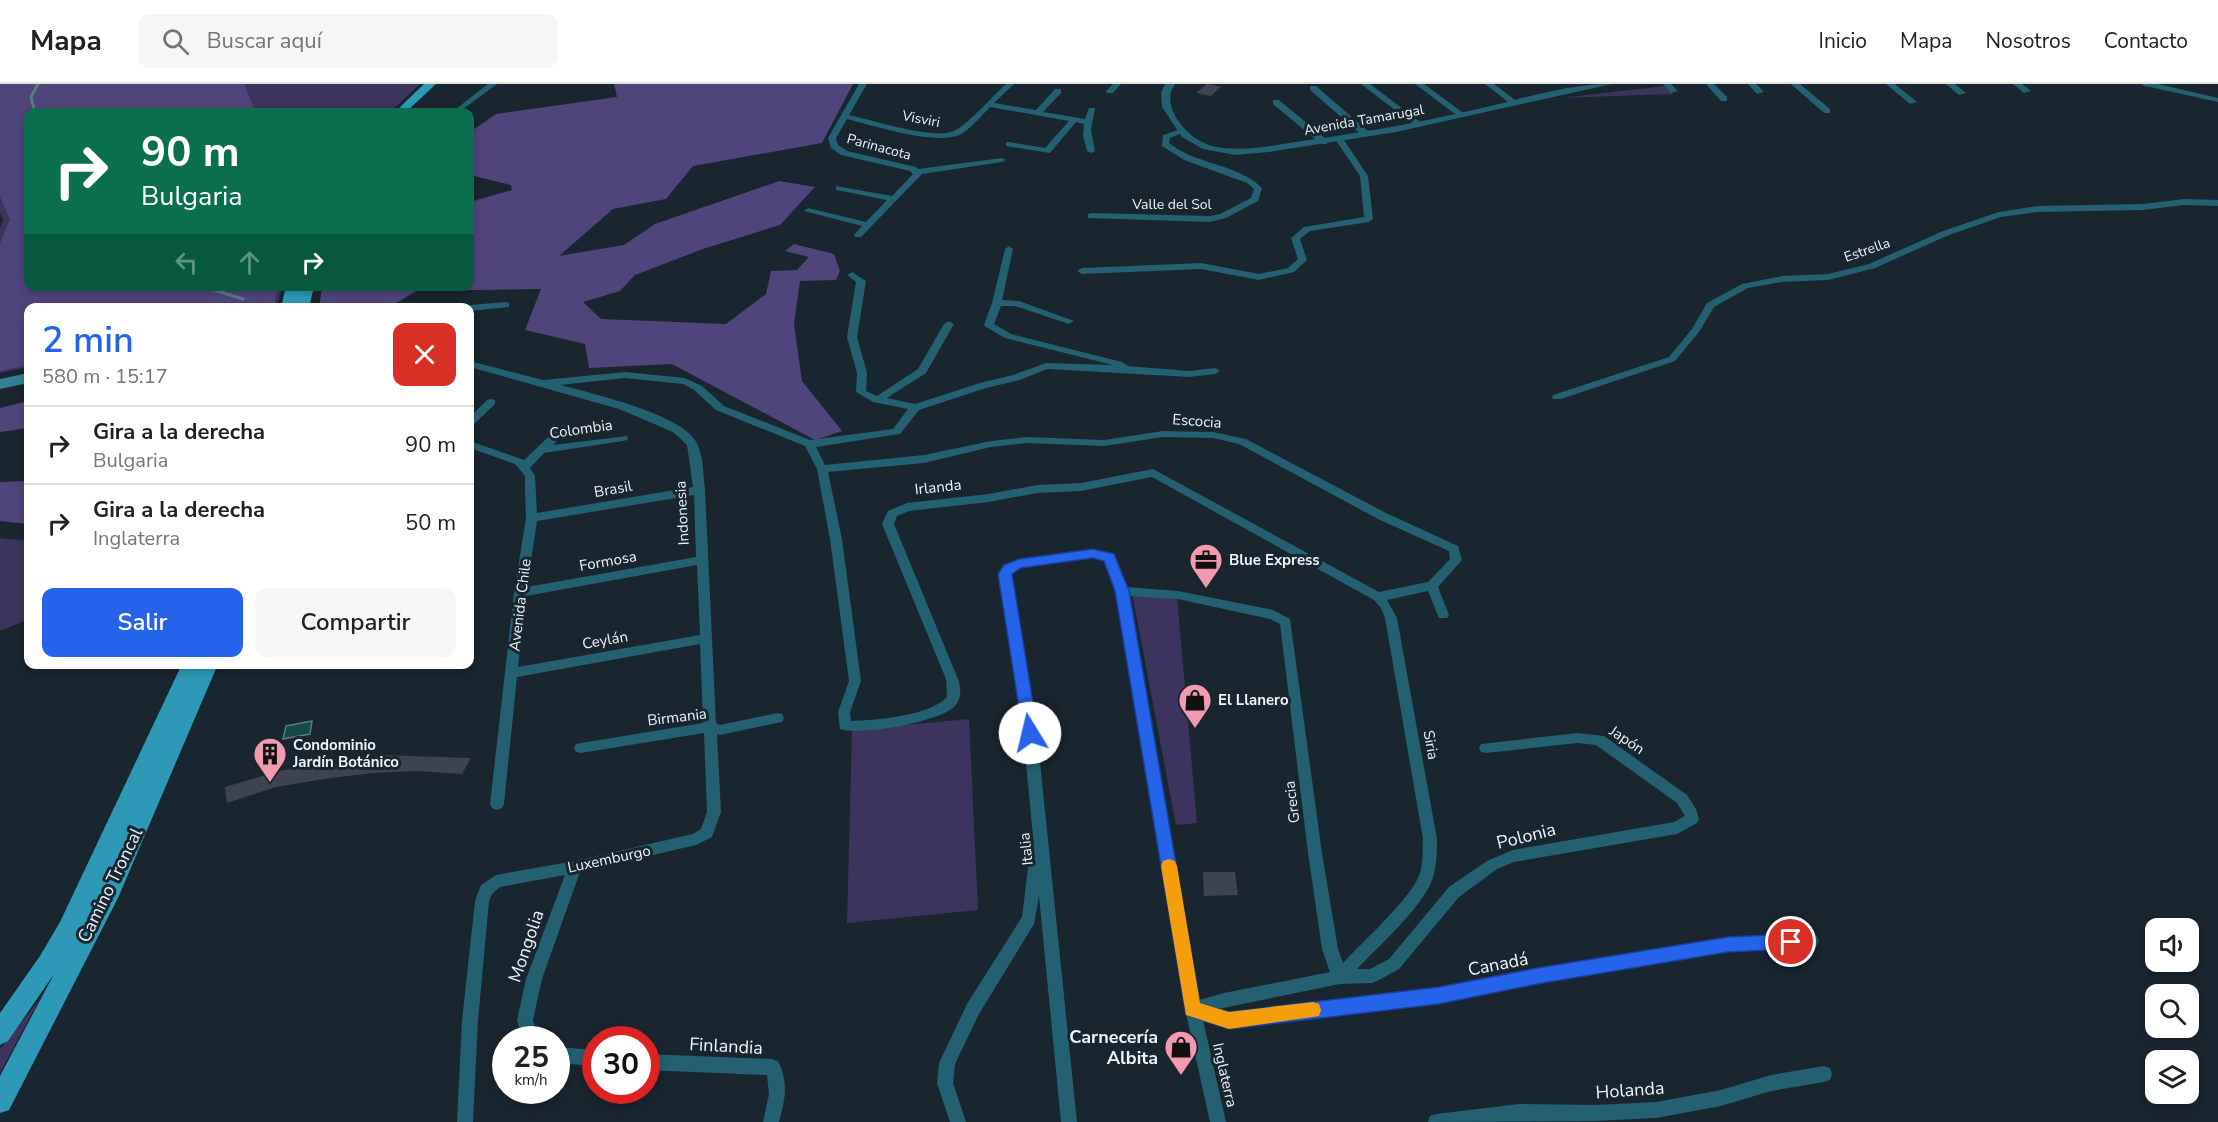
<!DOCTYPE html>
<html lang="es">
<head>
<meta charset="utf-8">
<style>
  body { margin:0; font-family:"Nunito Sans",sans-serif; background:#f6f6f6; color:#202124; height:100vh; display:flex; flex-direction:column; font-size:22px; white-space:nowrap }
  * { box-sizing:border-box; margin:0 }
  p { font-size:20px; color:#757577 }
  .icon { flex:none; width:33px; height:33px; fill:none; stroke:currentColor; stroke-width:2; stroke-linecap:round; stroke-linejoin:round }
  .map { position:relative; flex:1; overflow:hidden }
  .sheet { position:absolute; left:24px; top:219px; width:450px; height:366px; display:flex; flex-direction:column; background:#fff; border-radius:12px; box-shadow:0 3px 9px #0003 }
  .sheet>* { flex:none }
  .top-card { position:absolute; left:24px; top:24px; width:450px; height:183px; border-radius:12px; box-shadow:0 3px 9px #0003; background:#0b6e4f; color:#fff; overflow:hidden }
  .fabs { position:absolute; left:2145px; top:834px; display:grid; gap:12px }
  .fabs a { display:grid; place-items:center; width:54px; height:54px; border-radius:12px; background:#fff; box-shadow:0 3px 9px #0003; font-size:30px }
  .speed { position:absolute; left:492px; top:942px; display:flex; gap:12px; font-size:30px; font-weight:700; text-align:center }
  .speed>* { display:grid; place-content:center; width:78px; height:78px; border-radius:50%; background:#fff; box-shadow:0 3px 9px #0003; line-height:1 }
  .speed small { font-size:15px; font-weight:400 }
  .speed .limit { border:9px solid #d22; background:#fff; color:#111 }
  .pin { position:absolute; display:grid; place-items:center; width:51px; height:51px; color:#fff; margin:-26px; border:3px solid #fff; border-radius:50%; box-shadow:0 2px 6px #0007 }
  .me { position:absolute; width:66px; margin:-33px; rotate:351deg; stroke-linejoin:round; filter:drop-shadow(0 0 4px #0008) }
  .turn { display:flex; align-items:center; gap:21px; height:126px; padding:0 18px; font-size:27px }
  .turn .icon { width:78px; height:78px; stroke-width:2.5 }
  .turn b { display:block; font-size:42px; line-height:51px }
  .lanes { display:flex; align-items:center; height:57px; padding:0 18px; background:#0003; justify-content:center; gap:30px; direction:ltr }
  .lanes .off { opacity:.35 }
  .round { display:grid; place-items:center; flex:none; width:63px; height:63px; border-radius:12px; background:#f6f6f6 }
  .overview { display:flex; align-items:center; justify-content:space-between; height:102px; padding:0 18px }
  h1 { font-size:36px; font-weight:600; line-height:45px; color:#2563eb }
  .primary-button { display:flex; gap:12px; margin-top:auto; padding:12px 18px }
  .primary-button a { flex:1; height:69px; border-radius:12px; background:#2563eb; color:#fff; font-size:24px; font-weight:600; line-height:69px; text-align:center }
  .primary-button a+a { background:#f6f6f6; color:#202124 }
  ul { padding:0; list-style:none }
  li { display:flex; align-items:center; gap:18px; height:78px; padding:0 18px; border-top:2px solid #e0e0e0 }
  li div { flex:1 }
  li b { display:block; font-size:22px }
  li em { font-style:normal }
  header { display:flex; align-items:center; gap:36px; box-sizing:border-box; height:84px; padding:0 30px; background:#fff; border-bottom:2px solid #e0e0e0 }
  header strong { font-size:28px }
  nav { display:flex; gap:33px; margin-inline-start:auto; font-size:21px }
  .search { width:420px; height:54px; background:#f6f6f6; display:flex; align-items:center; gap:15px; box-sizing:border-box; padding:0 21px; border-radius:12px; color:#757577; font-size:22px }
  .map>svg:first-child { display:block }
</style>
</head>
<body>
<header>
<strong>Mapa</strong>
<div class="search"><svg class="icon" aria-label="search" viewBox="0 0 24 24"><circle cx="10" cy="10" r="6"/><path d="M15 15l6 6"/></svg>Buscar aquí</div>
<nav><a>Inicio</a><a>Mapa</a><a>Nosotros</a><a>Contacto</a></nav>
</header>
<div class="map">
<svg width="2218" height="1038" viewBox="0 0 2218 1038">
  <rect width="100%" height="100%" fill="#19252f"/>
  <path fill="#3c335e" d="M0,0H420L390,28H28V202L282,203L277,223L28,224V283L0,289V145L3,136L0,128Z
    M1664,2L1673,10L1561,14Z
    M0,454L28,457V535L3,546H0Z
    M1132,509L1177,513L1197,739L1176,741Z
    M969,635L978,826L847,839L852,646Z
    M39,916L0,989V965Z"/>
  <path fill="#50447c" d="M0,0H244L253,22L252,28H28V202L278,203L274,223L28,224V281L0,287V159L10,135L0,113Z
    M614,0H853L822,59L693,82L666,115L613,125L559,172L624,161L655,140L779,97L815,103L780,141L703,165L635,191L620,207L583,218L601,235L726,240L766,210L771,187L797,186L809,173L785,167L794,160L834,170L840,187L836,196L800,197L794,240L802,297L842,347L815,356L672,280L589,284L585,260L525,246L541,205L416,207L390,223L319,224L322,203L470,202V118L512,106L511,101L470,91V48L496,30L617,13Z
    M28,317V344L0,348V324Z
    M28,397V440L0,437V398Z"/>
  <path fill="#144a4a" stroke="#557d7f" stroke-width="1.5" d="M312,637L310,650L283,655L286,642Z"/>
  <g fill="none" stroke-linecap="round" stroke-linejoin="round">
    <path stroke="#557d7f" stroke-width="3" d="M35,28L31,13L38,0
      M201,202L243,215"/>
  </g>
  <path fill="#3d4351" d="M1207,0H1210L1221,3L1211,12L1196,9Z
    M379,671L471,674L462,690L418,687L372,689L324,695L276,703L227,719L225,703L279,687Z
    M1203,788H1235L1238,811L1204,812Z"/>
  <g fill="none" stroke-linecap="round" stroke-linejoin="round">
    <path fill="#226072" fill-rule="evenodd" d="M488,0H497L459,28H452Z
      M859,0H867L849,31C872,36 934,56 954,47C966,42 995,10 1006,0H1014L994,19L1036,26L1055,5H1061V9L1043,28L1085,35L1089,24H1095L1091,46L1095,67L1091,69L1087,67L1083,51L1084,40L1076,38L1050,69L1006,62V58H1009L1045,64L1069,37L990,23C982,31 973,42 963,49C941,64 872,41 847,35L836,54L838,61L847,67L916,83L918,85L1002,74L1006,76L1002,78L922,90L861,153H855L854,151L862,142L804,127L808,124L866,138L887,116L836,106V102L892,112L913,90L910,87L841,71L831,64L828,54Z
      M1113,0H1121L1113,9H1107L1106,7Z
      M1361,0H1370L1423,40L1416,42Z
      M1415,0H1424L1466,31L1459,33Z
      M1485,0H1494L1519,19L1512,21Z
      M1663,0H1671L1678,7L1671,9Z
      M1706,0H1714L1727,13V17H1721Z
      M1748,0H1756L1764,8L1757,10Z
      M1791,0H1800L1830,25V29H1824Z
      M1886,0H1895L1917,18L1910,20Z
      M1946,0H1955L1966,9L1959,11Z
      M2013,0H2022L2031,7L2024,9Z
      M2150,0H2158L2218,14V18L2150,3Z
      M1310,2H1316L1369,48V52H1363L1310,6Z
      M1273,16H1279L1327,56V60H1321L1273,20Z
      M1178,46L1185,48L1170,54L1169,59C1196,81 1239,80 1262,104L1258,117L1226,134L1210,138L1088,134V130L1091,129L1210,132L1220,130L1251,114L1254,105L1247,99L1184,76L1162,62L1163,51Z
      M1336,53H1342L1368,92L1373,135L1369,138L1310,147L1300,155L1307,176L1294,188L1259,196L1201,185L1082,190L1077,187L1082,184L1201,179L1259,190L1288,184L1298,175L1291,154L1304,143L1364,133L1360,92L1335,55Z
      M2184,115L2218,116V122L2184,121L2143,126L2037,128L2001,133L1949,151L1875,184L1828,196L1782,198L1748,204L1714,223L1699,248L1675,277L1561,315H1553L1552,313L1553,311L1669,273L1692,245L1707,219L1742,200L1782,192L1828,190L1869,180L1943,147L1999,128L2037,122L2143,120Z
      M1009,162L1013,165L1002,216L1019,217L1074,237L1069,240L1015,222H1001L994,240L1011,250L1122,278L1128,282L1189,287L1215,284L1220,287L1215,290L1189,293L1047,285L1020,296L986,304L919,326L900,350L816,363L825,381L924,371L991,357L1027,353L1104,356L1163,347L1213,348L1246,355L1386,429L1458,462L1462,476L1438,503L1449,531L1447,534H1439L1428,507L1387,516L1397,534L1437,755C1437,770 1437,786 1430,801C1416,829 1379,862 1357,885H1370L1389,875L1449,803L1487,777L1513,766L1674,738L1685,732L1677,719L1596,661L1578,659L1486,669L1481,668L1479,664L1481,660L1578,649L1604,652L1687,711L1696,725L1699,735L1697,739L1677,750L1514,778L1497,785L1459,813L1399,885L1377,897L1372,899L1340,900L1218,925L1229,928L1439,904L1537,885L1728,854L1812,850L1817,852L1819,857L1817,862L1812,864L1728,868L1537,899L1439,918L1229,944L1203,936L1226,1038H1210L1185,925L1116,507L1104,476L1093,474L1020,484L1012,487L1011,490L1037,649L1077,1038H1061L1039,812L1034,840L979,930L955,980L953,999L966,1038H950L937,999L939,979L967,920L1022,833L1030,767L1034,762L1023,649L999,490L1004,481C1020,475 1104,458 1114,472C1120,480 1123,494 1126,503L1178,507L1273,526L1290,535L1322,769L1338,865L1343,879C1364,856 1402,823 1417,796C1424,784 1422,768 1423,755L1385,534L1381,524L1374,516L1152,393L1081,407L1037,409L989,418L909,427L897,432L894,440L958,595C961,604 962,614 955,622C940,638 861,652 840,645L838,628L849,597L830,455L817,385L805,362L716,326L694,306L683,300L625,294L560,301C591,309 679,330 695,356C704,370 703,390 705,406L716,639L720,641L777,629L782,630L784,634L782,638L777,639L720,651L717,650L721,728L712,753L696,761L580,788L542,895L533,936L539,956H523L517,936L526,895L565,791L500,803L492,810L489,817L478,937L473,1038H457L462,937L475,817L481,801L496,791L575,777L693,750L701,745L707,728L704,649L581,669L576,668L574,664L576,660L581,659L703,639L700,560L517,593L504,720L502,724L497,726L492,724L490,720L514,509L526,434L525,407V392L515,380L470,364V357L524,376L560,342L564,341L569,344L553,361L627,352L628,354L627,356L623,357L544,369L530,384L535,392L537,429L693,403L687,361L673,348L619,325L470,283V277L543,296L625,288L685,294L702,302L724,322L810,356L893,345L908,325L873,318L856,308L857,289L847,253L856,198L847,191L852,188L866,197L857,253L867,289L866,307L877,312L918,285L944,240L949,237L954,240L926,289L887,314L915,320L980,299L1013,291L1046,279L1113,281L1005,254L986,243L984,241L992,219L1005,165ZM1163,353L1213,354L1239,360L1378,435L1449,467L1450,475L1428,498L1379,508L1153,385L1081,399L1037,401L989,410L907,419L888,427L882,440L946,595L947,613C929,632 877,636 851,637L850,628L861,597L842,455L828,388L924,379L991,363L1027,359L1104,362ZM694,411L696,473L527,503L537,437ZM697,481L700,551L518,583L526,512ZM1129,512L1178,515L1270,535L1280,540L1308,769L1322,865L1330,888L1224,909L1199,916Z
      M506,218L509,219V223L470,227V224H466L470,221Z
      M451,221L457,222L458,224H447Z
      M491,315L495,316V320L474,340L470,341V333L487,316Z
      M556,963L596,966V982L556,979Z
      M646,970L772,975L778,977C789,999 785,1016 779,1038H763L769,1010L767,991L646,986Z
      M1824,982L1830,984L1832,990L1830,996L1824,998L1771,1007L1721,1022L1656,1034L1595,1037L1428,1038L1430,1032L1436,1030L1519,1020L1595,1021L1656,1018L1721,1006L1771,991Z"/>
    <path fill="#226072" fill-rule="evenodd" d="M1165,0H1175C1166,13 1171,26 1179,38C1187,49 1198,58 1212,62C1241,69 1273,61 1302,57C1360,49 1417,39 1473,26C1520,16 1563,0 1612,0L1396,48L1269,68L1235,71L1203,65L1182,53L1162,23L1161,9Z
      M2141,0H2161C2157,4 2145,4 2141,0Z"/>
    <path fill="#328096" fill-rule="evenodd" d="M28,289V299L0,305V295Z"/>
    <path fill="#2d99b6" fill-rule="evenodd" d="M424,0H436L406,28H395Z
      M286,202H300L297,216L300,202H314L309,224H281Z
      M182,580H218L118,814L9,1026L0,1029V992L54,890L8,957L0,961V929L40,872L60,838Z"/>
  </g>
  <path fill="#2563eb" stroke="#184099" stroke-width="1.5" d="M1093,465L1114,470L1129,507L1200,919L1229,928L1439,903L1537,884L1728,853L1791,850L1797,852L1800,858L1797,863L1791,865L1728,868L1537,900L1439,920L1229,945L1186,931L1115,507L1104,477L1093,474L1021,484L1012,490L1038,649L1035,653H1025L1023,649L998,490L1004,481L1019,475Z"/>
  <path fill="#f59e0b" d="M1169,775L1175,777L1177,782L1200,919L1229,928L1313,918L1319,920L1321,926L1319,932L1229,945L1186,931L1161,782L1163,777Z"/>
  <defs>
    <symbol id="office-pin" viewBox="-11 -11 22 30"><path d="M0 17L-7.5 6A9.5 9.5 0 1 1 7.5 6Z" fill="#f29ab0" stroke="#19252f"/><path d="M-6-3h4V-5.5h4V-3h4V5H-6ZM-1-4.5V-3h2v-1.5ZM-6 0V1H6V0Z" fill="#111"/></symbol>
    <symbol id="shop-pin" viewBox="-11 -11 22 30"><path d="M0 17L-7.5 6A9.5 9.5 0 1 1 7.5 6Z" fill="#f29ab0" stroke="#19252f"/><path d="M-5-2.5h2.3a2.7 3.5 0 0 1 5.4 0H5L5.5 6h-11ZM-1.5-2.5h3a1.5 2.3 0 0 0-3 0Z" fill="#111"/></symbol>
    <symbol id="building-pin" viewBox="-11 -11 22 30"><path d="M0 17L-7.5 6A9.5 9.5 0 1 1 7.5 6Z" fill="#f29ab0" stroke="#19252f"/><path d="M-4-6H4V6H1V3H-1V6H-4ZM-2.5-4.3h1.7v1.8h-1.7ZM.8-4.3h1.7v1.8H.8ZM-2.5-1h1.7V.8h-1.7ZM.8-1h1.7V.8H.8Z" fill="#111"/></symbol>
  </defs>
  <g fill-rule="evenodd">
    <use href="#office-pin" x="1187" y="457" width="38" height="52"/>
    <use href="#shop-pin" x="1176" y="597" width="38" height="52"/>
    <use href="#building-pin" x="251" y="651" width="38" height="52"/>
    <use href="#shop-pin" x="1162" y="944" width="38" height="52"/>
  </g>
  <g text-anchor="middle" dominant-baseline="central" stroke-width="6" stroke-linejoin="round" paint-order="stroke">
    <g font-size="14" fill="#ecf4fb" stroke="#19252f">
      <text transform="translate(921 35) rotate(11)">Visviri</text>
      <text transform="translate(1364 36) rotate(-10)">Avenida Tamarugal</text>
      <text transform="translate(879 63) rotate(15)">Parinacota</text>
      <text x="1172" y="120">Valle del Sol</text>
      <text transform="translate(1867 166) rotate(-19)">Estrella</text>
    </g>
    <g font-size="15" fill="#ecf4fb" stroke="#19252f">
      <text transform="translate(1197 337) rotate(4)">Escocia</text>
      <text transform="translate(581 345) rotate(-8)">Colombia</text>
      <text transform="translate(938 403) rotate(-6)">Irlanda</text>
      <text transform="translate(613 405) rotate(-10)">Brasil</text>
      <text transform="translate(682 429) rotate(-93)">Indonesia</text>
      <text transform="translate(608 477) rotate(-10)">Formosa</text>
      <text transform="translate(520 521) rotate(-83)">Avenida Chile</text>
      <text transform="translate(605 556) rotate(-10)">Ceylán</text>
      <text transform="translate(677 633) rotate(-7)">Birmania</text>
      <text transform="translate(1627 656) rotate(34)">Japón</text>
      <text transform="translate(1431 661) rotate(80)">Siria</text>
      <text transform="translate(1292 718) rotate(-97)">Grecia</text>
      <text transform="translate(1026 765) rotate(-96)">Italia</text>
      <text transform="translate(609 775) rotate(-12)">Luxemburgo</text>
      <text transform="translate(1225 991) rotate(77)">Inglaterra</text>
    </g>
    <g font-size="15" font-weight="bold" fill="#ecf4fb" stroke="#19252f" text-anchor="start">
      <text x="1229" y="476">Blue Express</text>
      <text x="1218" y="616">El Llanero</text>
      <text x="293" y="661">Condominio<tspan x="293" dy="17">Jardín Botánico</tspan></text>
    </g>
    <g font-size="18" fill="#ecf4fb" stroke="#19252f">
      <text transform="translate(1526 752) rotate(-14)">Polonia</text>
      <text transform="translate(110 801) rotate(-64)">Camino Troncal</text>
      <text transform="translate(526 862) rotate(-71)">Mongolia</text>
      <text transform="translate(1498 880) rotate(-11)">Canadá</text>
      <text transform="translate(726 962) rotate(3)">Finlandia</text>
      <text transform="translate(1630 1006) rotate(-4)">Holanda</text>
    </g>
    <g font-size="18" font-weight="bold" fill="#ecf4fb" stroke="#19252f" text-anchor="end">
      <text x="1158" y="953">Carnecería<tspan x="1158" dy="21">Albita</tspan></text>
    </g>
  </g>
</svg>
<div class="fabs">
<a><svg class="icon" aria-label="sound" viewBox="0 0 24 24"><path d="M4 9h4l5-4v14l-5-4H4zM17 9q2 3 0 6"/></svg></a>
<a><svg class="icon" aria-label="search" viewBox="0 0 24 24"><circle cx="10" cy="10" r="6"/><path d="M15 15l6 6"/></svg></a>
<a><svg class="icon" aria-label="layers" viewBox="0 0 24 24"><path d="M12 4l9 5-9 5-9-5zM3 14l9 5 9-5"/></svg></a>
</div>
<div class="speed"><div>25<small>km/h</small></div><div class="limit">30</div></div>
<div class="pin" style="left:1791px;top:858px;background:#d93025"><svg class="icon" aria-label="arrive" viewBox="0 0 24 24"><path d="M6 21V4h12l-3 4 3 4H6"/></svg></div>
<svg class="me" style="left:1030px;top:649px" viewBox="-20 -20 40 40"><circle r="19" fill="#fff"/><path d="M0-13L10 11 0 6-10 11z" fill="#2563eb"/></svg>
<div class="top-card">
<div class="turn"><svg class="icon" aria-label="right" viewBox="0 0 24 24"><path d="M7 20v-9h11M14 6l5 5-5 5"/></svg><div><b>90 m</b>Bulgaria</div></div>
<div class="lanes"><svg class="icon off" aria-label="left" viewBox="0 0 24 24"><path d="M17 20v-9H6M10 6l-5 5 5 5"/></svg><svg class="icon off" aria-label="ahead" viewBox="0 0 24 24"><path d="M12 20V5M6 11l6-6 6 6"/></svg><svg class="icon" aria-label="right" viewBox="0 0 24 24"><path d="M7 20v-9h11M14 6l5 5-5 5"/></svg></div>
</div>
<section class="sheet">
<div class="overview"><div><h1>2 min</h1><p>580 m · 15:17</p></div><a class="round" style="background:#d93025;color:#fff"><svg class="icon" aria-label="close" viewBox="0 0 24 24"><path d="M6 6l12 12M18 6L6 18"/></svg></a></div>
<ul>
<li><svg class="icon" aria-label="right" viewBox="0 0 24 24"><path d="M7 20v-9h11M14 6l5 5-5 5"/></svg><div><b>Gira a la derecha</b><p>Bulgaria</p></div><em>90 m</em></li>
<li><svg class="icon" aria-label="right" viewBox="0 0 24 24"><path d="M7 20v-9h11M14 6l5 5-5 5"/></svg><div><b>Gira a la derecha</b><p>Inglaterra</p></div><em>50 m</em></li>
</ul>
<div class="primary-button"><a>Salir</a><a>Compartir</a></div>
</section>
</div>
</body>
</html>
